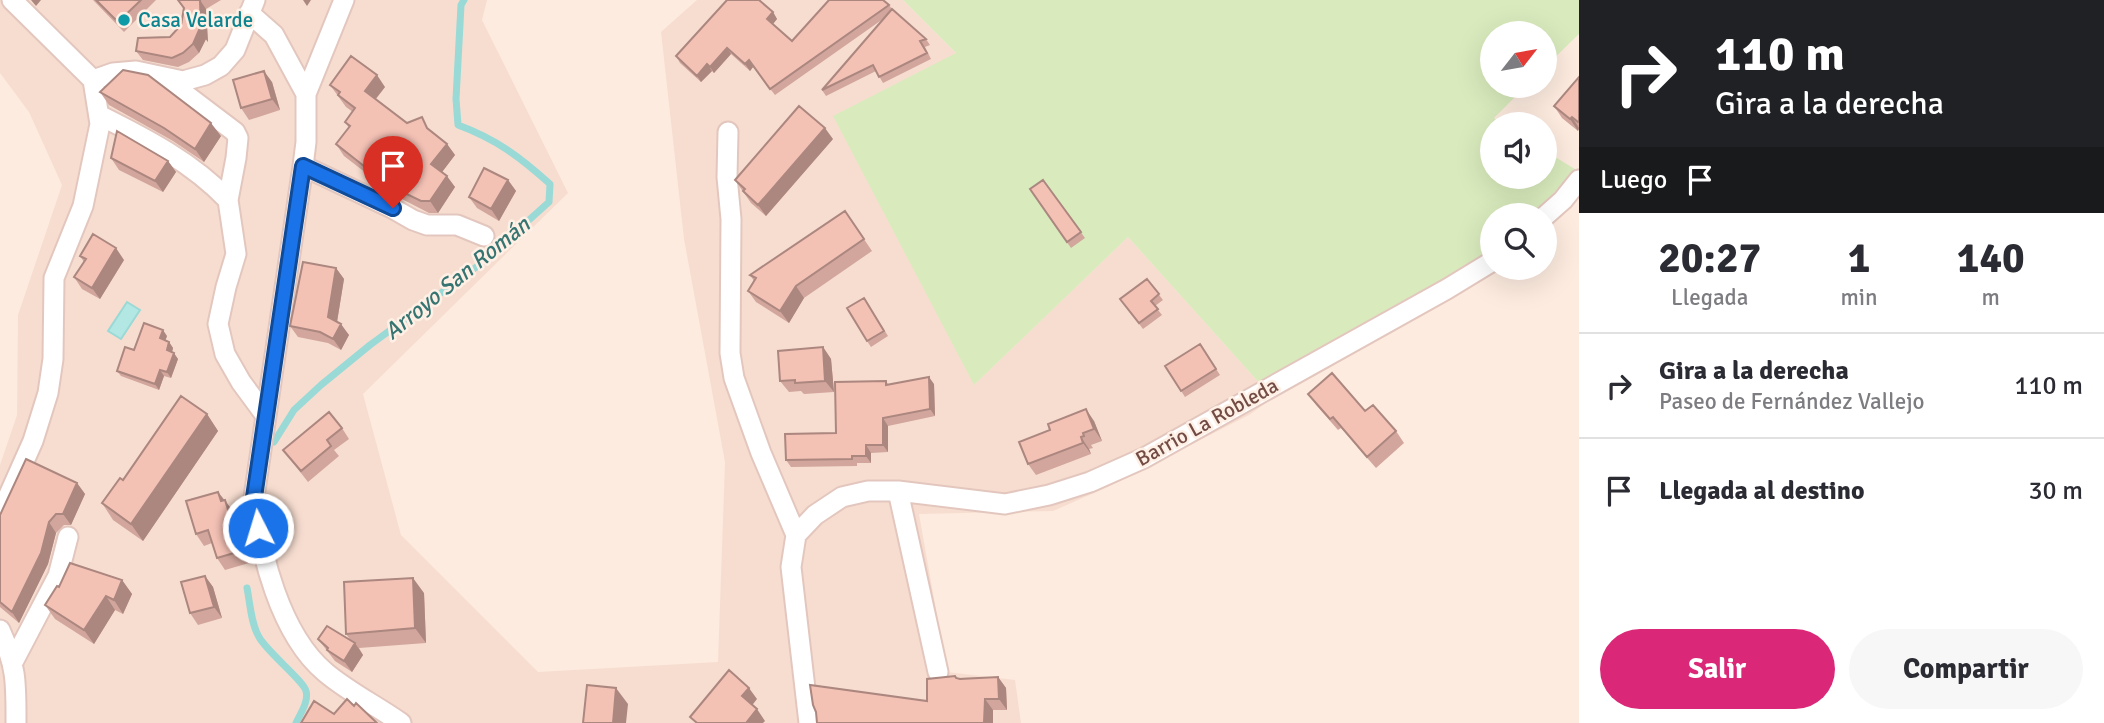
<!DOCTYPE html>
<html lang="es">
<head>
<meta charset="utf-8">
<style>
  body { margin:0; font-family:Signika,sans-serif; background:#f7f7f7; color:#2b2b33; height:100vh; display:flex; flex-direction:column; font-size:26px; white-space:nowrap }
  * { box-sizing:border-box; margin:0 }
  p { font-size:23px; color:#7c7c81 }
  .icon { flex:none; width:38px; height:38px; fill:none; stroke:currentColor; stroke-width:2; stroke-linecap:round; stroke-linejoin:round }
  .map { position:relative; flex:1; overflow:hidden }
  .details { display:flex; flex-direction:column; background:#fff; width:525px }
  .details>* { flex:none }
  .hud { background:#202124; color:#fff; overflow:hidden }
  .needle { width:46px; rotate:59deg }
  .controls { position:absolute; left:1480px; top:21px; display:grid; gap:14px }
  .controls a { display:grid; place-items:center; width:77px; height:77px; border-radius:50%; background:#fff; box-shadow:0 7px 28px #0002; font-size:35px }
  .pin { position:absolute; display:grid; place-items:center; width:60px; height:60px; color:#fff; margin:-72px -30px; border-radius:50% 50% 50% 0; rotate:-45deg; box-shadow:0 0 7px #0007 }
  .pin .icon { rotate:45deg }
  .me { position:absolute; width:77px; margin:-38px; rotate:355deg; stroke-linejoin:round; filter:drop-shadow(0 0 5px #0008) }
  .turn { display:flex; align-items:center; gap:24px; height:147px; padding:0 21px; font-size:32px }
  .turn .icon { width:91px; height:91px; stroke-width:2.5 }
  .turn b { display:block; font-size:49px; line-height:60px }
  .then { display:flex; align-items:center; height:66px; padding:0 21px; background:#0003; gap:14px; font-size:26px }
  .eta { display:flex; justify-content:space-evenly; align-items:center; height:119px; text-align:center }
  .eta b { font-size:42px; font-weight:700; line-height:49px }
  .action { display:flex; gap:14px; margin-top:auto; padding:14px 21px }
  .action a { flex:1; height:80px; border-radius:42px; background:#db2777; color:#fff; font-size:28px; font-weight:700; line-height:80px; text-align:center }
  .action a+a { background:#f7f7f7; color:#2b2b33 }
  ul { padding:0; list-style:none }
  li { display:flex; align-items:center; gap:21px; height:105px; padding:0 21px; border-top:2px solid #e1e1e2 }
  li div { flex:1 }
  li b { display:block; font-size:26px }
  li em { font-style:normal }
  main { display:flex; flex:1; min-height:0 }
  .map>svg:first-child { display:block }
</style>
</head>
<body>
<main>
<div class="map">
<svg width="1579" height="723" viewBox="0 0 1579 723">
  <rect width="100%" height="100%" fill="#fdebdf"/>
  <path fill="#f7ddd0" d="M0,0H487L482,20L568,193L363,394L401,535L538,672L718,662L725,462L684,239L661,32L697,0H903L956,53L975,384L1128,237L1273,398L1249,415L1110,486L1053,511L919,514L947,672L1015,680L1021,723H0V465L17,415L18,315L62,185L29,112L0,73Z"/>
  <path fill="#d9ebbd" d="M903,0H1579V34L1545,67V33H1493V86H1526L1494,118L1502,124H1493V177H1545V151L1575,169L1534,215H1493V262L1273,398L1128,237L974,385L833,116L956,53Z"/>
  <path fill="#b3e7e4" stroke="#99d9d6" stroke-width="2" d="M127,302L140,310L121,339L108,331Z"/>
  <g fill="none" stroke-linecap="round" stroke-linejoin="round">
    <path stroke="#99d9d6" stroke-width="7" d="M274,442L294,410L321,385L370,345L479,265L549,202L550,184C520,157 496,139 458,125L456,99L461,5L464,0
      M247,588C250,603 251,624 259,637C267,652 304,681 306,691C309,702 300,714 296,723"/>
    <defs>
      <path id="minor" d="M12,0L93,80L113,73L136,71L183,81L205,75L221,66L235,50L255,0
        M344,0L306,94V142L303,166L254,497C260,553 280,634 325,672C347,691 377,706 401,723
        M249,13L274,35L306,94
        M165,79L235,132L238,138L236,158L228,200L236,254L226,287L218,324L225,354L241,382L266,416
        M99,115C145,138 192,162 228,200
        M728,132L727,177L731,219L730,353L734,378L761,453L796,535
        M303,166L392,208L413,220L427,225H457L484,236
        M1545,216L1563,200L1579,180
        M898,491L938,672
        M0,515L33,441L48,393L53,359L54,278L83,206L100,124L93,80
        M0,630C17,667 16,684 16,723
        M13,662L58,576L68,537
        M809,723L791,567L796,535L815,515L842,497L868,491H898L1005,504L1049,495L1090,482L1144,458L1447,289L1493,261"/>
    </defs>
    <use href="#minor" stroke="#e3c7be" stroke-width="23"/>
    <use href="#minor" stroke="#fff" stroke-width="19"/>
  </g>
  <path fill="#d2a69c" d="M93,0H156L124,32Z
    M178,0H221L206,9L208,42L206,39L199,53L189,62L178,67L143,60L136,51L170,37L181,25L183,8Z
    M889,5L892,9L926,39L930,45L925,47L931,59L883,83L876,71L826,96L822,90L883,19L775,95L753,67L750,71L731,54L714,73L712,71L701,82L680,63L676,56L773,12L777,19L773,24L792,41Z
    M1579,77V129L1578,131L1562,118L1554,106Z
    M272,82L280,110L249,120L241,108Z
    M330,85L385,87L376,99L407,123L431,131L447,144L455,155L442,172L455,187L438,213H429L396,196L344,156L336,144L349,128L345,122L353,112L346,107Z
    M100,92L221,136L204,162L173,141L109,105Z
    M833,139L766,216L751,203L735,180Z
    M111,158L168,161L176,172L163,192L119,170Z
    M508,180L516,191L499,221L477,208L469,197Z
    M1043,180L1085,238L1071,248L1030,189Z
    M845,211L872,251L804,298L789,323L756,302L748,291L754,281L750,275Z
    M80,256L124,260L100,299L82,289L74,277L84,262Z
    M336,268L344,279L337,322L349,335L341,350L328,343L298,337L290,326Z
    M1147,279L1163,300L1155,306L1162,315L1143,329L1120,299Z
    M864,298L888,336L871,347L867,341Z
    M167,336L165,341L169,342L173,348L172,352L178,359L171,378L164,376L159,390L121,376L117,371L134,350Z
    M1200,344L1220,375L1185,397L1165,366Z
    M823,347L831,359L834,392L804,394L801,391L789,392L780,381Z
    M886,381L888,384H934L935,416L888,426V452L871,453V463H857V466L791,467L786,460L836,433Z
    M1308,394L1365,411L1396,431L1404,443L1376,468L1341,428L1338,430L1317,406Z
    M207,414L218,431L143,541L113,520L102,503L123,480Z
    M1094,421L1102,441L1091,445L1093,448L1089,449L1091,454L1036,475L1028,464Z
    M342,428L349,439L334,450L339,456L308,482L283,450Z
    M77,483L85,494L71,525H64L56,533L48,564L19,623L0,607V515Z
    M218,492L233,511L249,563L225,570L217,558L212,543L204,546L196,534Z
    M205,576L213,587L222,618L198,625L190,613Z
    M122,580L132,594L123,614L115,610L94,644L55,619L45,605L59,587Z
    M424,593L426,643L359,648L363,655L352,672L335,661L318,639L351,641L346,634Z
    M955,676L957,678L998,677L1006,688L1007,710H993L927,701Z"/>
  <path fill="#ab877f" d="M31,0H41L36,6Z
    M200,0L206,9L208,42L201,33Z
    M303,0H311L307,6Z
    M773,12L777,19L772,25L767,19Z
    M199,30L206,39L199,53L193,44Z
    M727,48L731,54L714,73L710,67Z
    M749,60L753,67L750,71L745,64Z
    M707,64L712,71L701,82L697,76Z
    M264,71L272,82L280,110L272,99Z
    M377,75L385,87L373,102L365,91Z
    M1572,117L1579,128L1578,131L1570,119Z
    M211,123L221,136L204,162L195,149Z
    M825,128L833,139L766,216L758,205Z
    M447,144L455,155L439,176L431,164Z
    M168,161L176,172L163,192L155,181Z
    M447,176L455,187L438,213L430,201Z
    M508,180L516,191L499,221L491,209Z
    M116,248L124,260L100,299L92,288Z
    M336,268L344,279L336,328L328,317Z
    M796,286L804,298L789,323L780,311Z
    M341,324L349,335L341,350L333,339Z
    M163,330L167,336L164,344L160,338Z
    M169,342L173,348L171,356L167,350Z
    M823,347L831,359L834,392L825,381Z
    M174,353L178,359L171,378L167,372Z
    M160,370L164,376L159,390L155,384Z
    M929,377L934,384L935,416L930,409Z
    M1086,409L1094,421L1102,441L1094,429Z
    M207,414L218,431L143,541L131,524Z
    M883,418L888,426V452L883,445Z
    M1081,437L1089,449L1091,454L1083,443Z
    M866,445L871,453V463L866,456Z
    M77,483L85,494L71,525L63,514Z
    M218,492L233,511L249,563L241,551Z
    M49,522L56,533L48,564L19,623L12,612Z
    M205,576L213,587L222,618L214,607Z
    M413,578L424,593L426,643L415,628Z
    M122,580L132,594L123,614L114,600Z
    M106,596L115,610L94,644L84,630Z
    M355,643L363,655L352,672L344,661Z
    M998,677L1006,688L1007,710L999,699Z
    M616,688L628,704L626,723H613Z
    M749,688L757,699L750,708L742,696Z
    M985,699L993,710V723H984Z
    M757,709L765,721L763,723H746Z"/>
  <path fill="#f4c1b5" stroke="#ab877f" stroke-width="2" d="M96,0H141L118,22Z
    M178,0H200L201,33L199,30L193,44L183,53L172,58L136,51L138,38L170,37L181,25L184,8Z
    M727,0H759L773,12L767,19L792,41L829,0H883L889,5L770,89L749,60L745,64L727,48L710,67L707,64L697,76L676,56Z
    M892,9L926,39L920,41L927,53L879,77L873,65L822,90Z
    M351,56L377,75L365,91L407,123L422,117L427,128L447,144L431,164L447,176L430,201H421L388,185L336,144L350,126L345,122L355,108L338,95L340,92L330,85Z
    M123,70L148,75L211,123L195,149L164,128L100,92Z
    M264,71L272,99L241,108L233,80Z
    M1579,77V121L1578,122L1572,117L1570,119L1554,106Z
    M799,106L825,128L758,205L743,191L745,189L735,180Z
    M117,131L168,161L155,181L111,158Z
    M484,168L508,180L491,209L469,197Z
    M1043,180L1081,232L1067,242L1030,189Z
    M845,211L864,239L796,286L780,311L748,291L756,278L750,275Z
    M93,234L116,248L92,288L74,277L86,259L80,256Z
    M303,262L336,268L328,317L341,324L333,339L320,332L290,326Z
    M1147,279L1159,294L1151,301L1158,309L1139,323L1120,299Z
    M864,298L884,331L867,341L847,308Z
    M144,323L163,330L160,338L169,342L167,350L174,353L167,372L160,370L155,384L117,371L125,347L134,350Z
    M1200,344L1216,369L1181,391L1165,366Z
    M823,347L825,381L795,383V380L780,381L778,351Z
    M1332,373L1365,411L1373,405L1396,431L1367,457L1333,417L1330,419L1308,394Z
    M929,377L930,409L883,418V445H866V456H852V459L786,460L785,434L836,433L835,382L886,381V385Z
    M181,396L207,414L131,524L102,503L120,478L123,480Z
    M1086,409L1094,429L1083,433L1084,436L1081,437L1083,443L1028,464L1019,442L1050,430L1048,424Z
    M329,412L342,428L327,440L331,446L301,471L283,450Z
    M26,459L77,483L63,514H56L49,522L41,553L12,612L0,602V515Z
    M218,492L221,501L225,500L241,551L217,558L208,530L196,534L186,501Z
    M70,563L122,580L114,600L106,596L84,630L45,605L57,586L59,587Z
    M205,576L214,607L190,613L181,582Z
    M413,578L415,628L346,634L344,582Z
    M327,626L355,643L344,661L327,650L328,648L318,639Z
    M729,670L749,688L742,696L757,709L746,723H697L690,717Z
    M955,676L956,678L960,679L998,677L999,699H985L984,723H817L816,712L813,705L810,685L927,701V679Z
    M587,685L616,688L613,723H583Z
    M347,699L354,706L356,703L377,723H301L314,701L334,714Z"/>
  <g fill="none" stroke-linecap="round" stroke-linejoin="round">
    <defs>
      <path id="route" d="M258,528L254,497L303,166L393,208"/>
    </defs>
    <use href="#route" stroke="#114b97" stroke-width="18"/>
    <use href="#route" stroke="#1a73e8" stroke-width="12"/>
  </g>
  <circle fill="#0f9aa8" stroke="#fff0e6" stroke-width="2.5" cx="124" cy="20" r="7"/>
  <g text-anchor="middle" dominant-baseline="central" stroke-width="5" stroke-linejoin="round" paint-order="stroke">
    <g font-size="21" fill="#0d838f" stroke="#fff0e6" text-anchor="start">
      <text x="138" y="20">Casa Velarde</text>
    </g>
    <g font-size="21" fill="#744c46" stroke="#fff0e6">
      <text transform="translate(1207 422) rotate(-29)">Barrio La Robleda</text>
    </g>
    <g font-size="23" font-style="italic" fill="#367471" stroke="#fff0e6">
      <text transform="translate(457 278) rotate(-39)">Arroyo San Román</text>
    </g>
  </g>
</svg>
<div class="controls">
<a><svg class="needle" viewBox="-14 -14 28 28"><path d="M0-13l5 13h-10z" fill="#e53935"/><path d="M0 13l5-13h-10z" fill="#7c7c81"/></svg></a>
<a><svg class="icon" aria-label="sound" viewBox="0 0 24 24"><path d="M4 9h4l5-4v14l-5-4H4zM17 9q2 3 0 6"/></svg></a>
<a><svg class="icon" aria-label="search" viewBox="0 0 24 24"><circle cx="10" cy="10" r="6"/><path d="M15 15l6 6"/></svg></a>
</div>
<div class="pin" style="left:393px;top:208px;background:#d93025"><svg class="icon" aria-label="arrive" viewBox="0 0 24 24"><path d="M6 21V4h12l-3 4 3 4H6"/></svg></div>
<svg class="me" style="left:258px;top:528px" viewBox="-20 -20 40 40"><circle r="17" fill="#1a73e8" stroke="#fff" stroke-width="3"/><path d="M0-11L8 9 0 5-8 9z" fill="#fff"/></svg>
</div>
<section class="details">
<div class="hud">
<div class="turn"><svg class="icon" aria-label="right" viewBox="0 0 24 24"><path d="M7 20v-9h11M14 6l5 5-5 5"/></svg><div><b>110 m</b>Gira a la derecha</div></div>
<div class="then">Luego<svg class="icon" aria-label="arrive" viewBox="0 0 24 24"><path d="M6 21V4h12l-3 4 3 4H6"/></svg></div>
</div>
<div class="eta">
<div><b>20:27</b><p>Llegada</p></div>
<div><b>1</b><p>min</p></div>
<div><b>140</b><p>m</p></div>
</div>
<ul>
<li><svg class="icon" aria-label="right" viewBox="0 0 24 24"><path d="M7 20v-9h11M14 6l5 5-5 5"/></svg><div><b>Gira a la derecha</b><p>Paseo de Fernández Vallejo</p></div><em>110 m</em></li>
<li><svg class="icon" aria-label="arrive" viewBox="0 0 24 24"><path d="M6 21V4h12l-3 4 3 4H6"/></svg><div><b>Llegada al destino</b></div><em>30 m</em></li>
</ul>
<div class="action"><a>Salir</a><a>Compartir</a></div>
</section>
</main>
</body>
</html>
